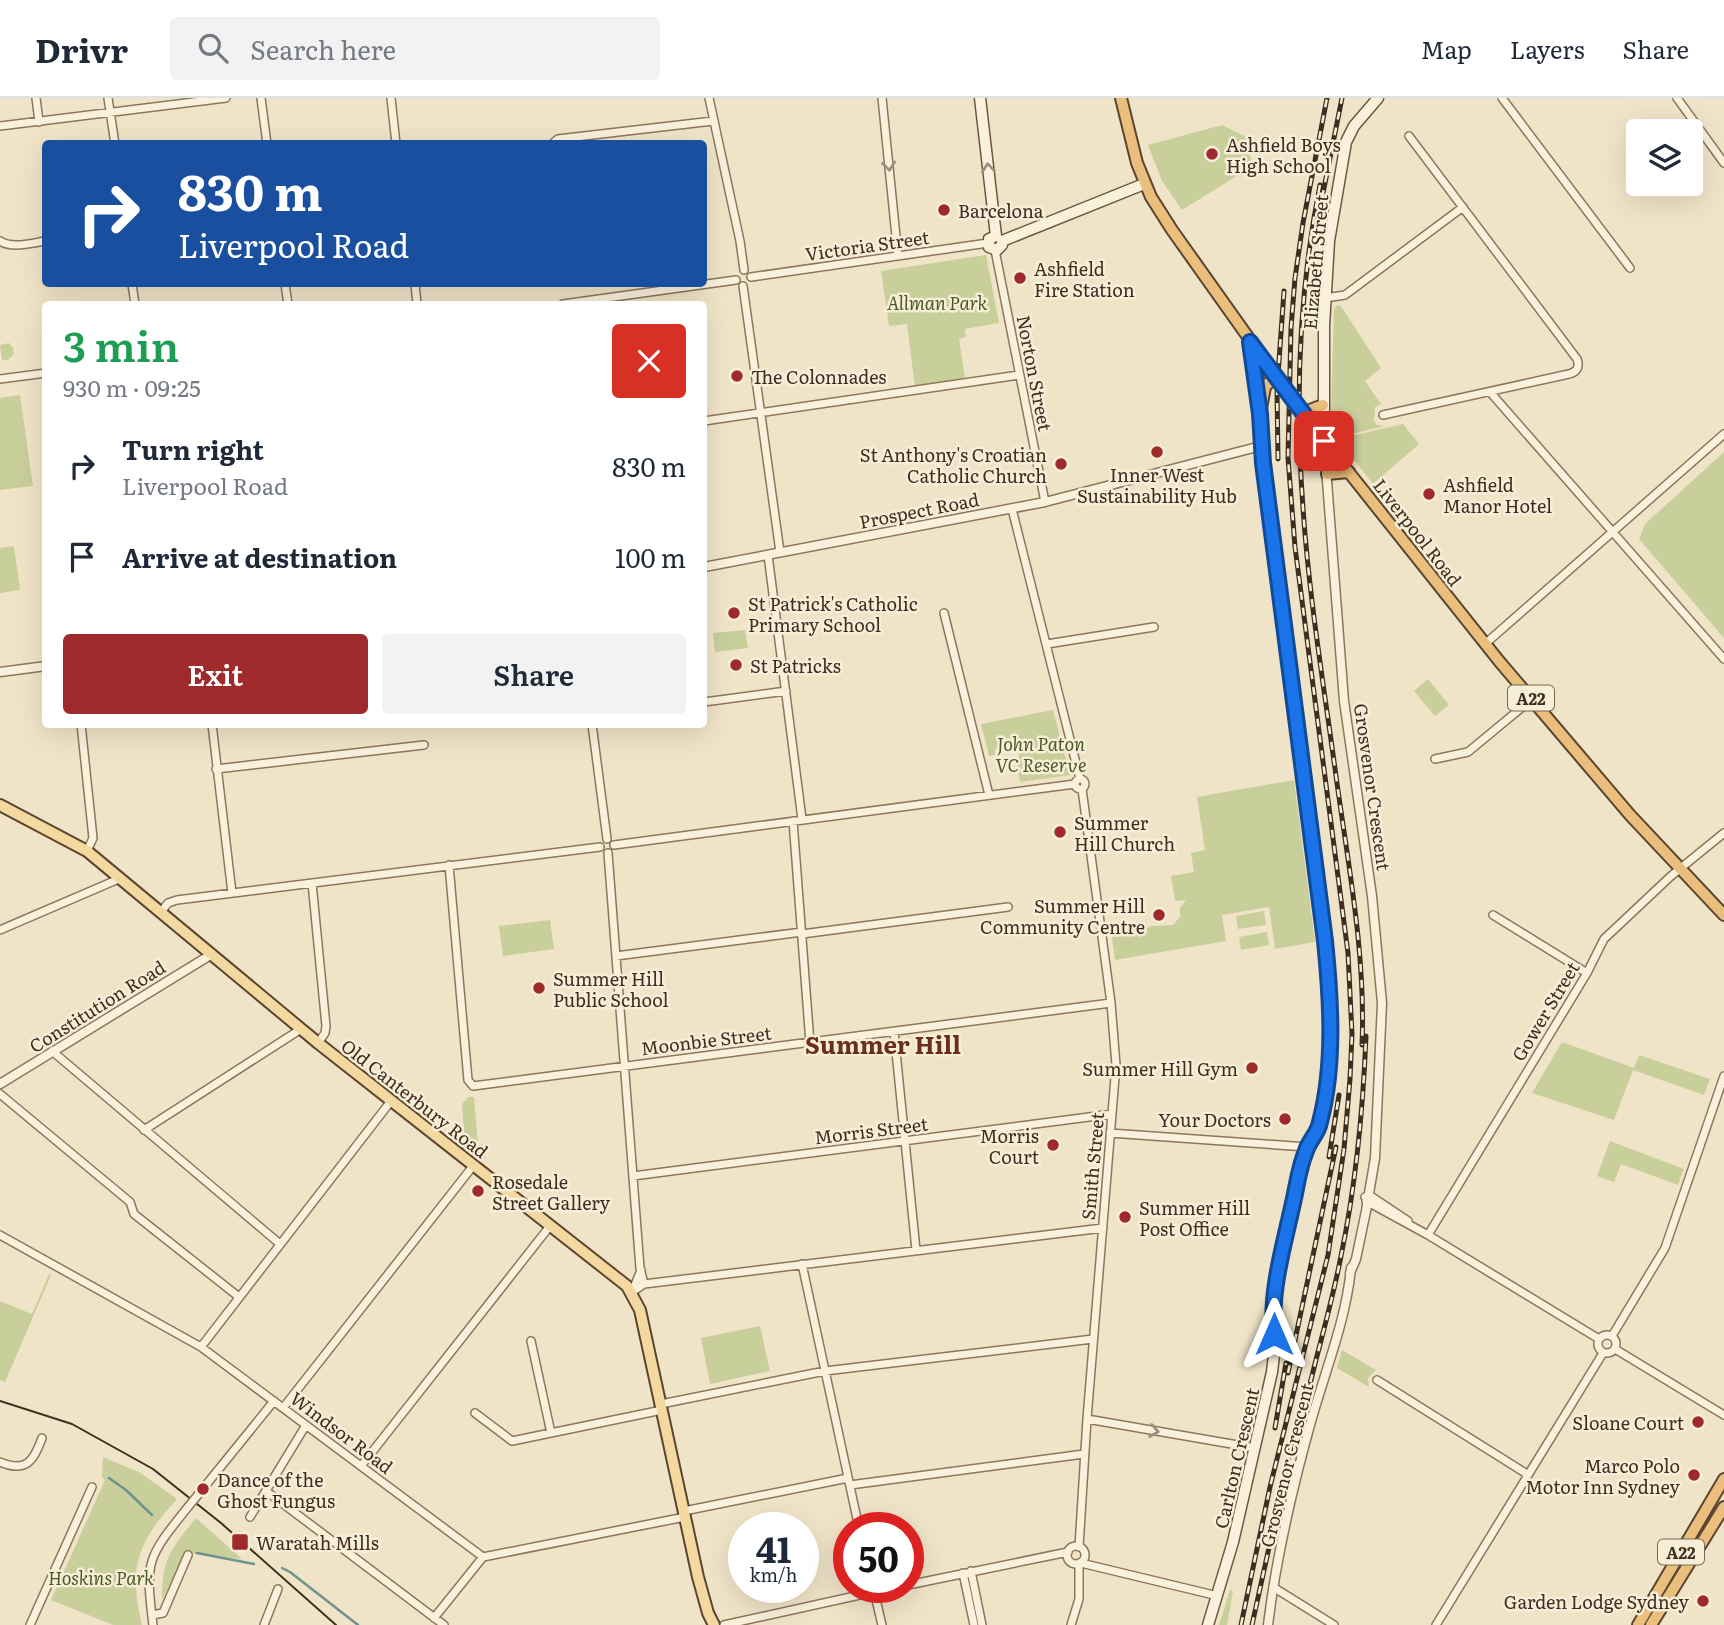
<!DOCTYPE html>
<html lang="en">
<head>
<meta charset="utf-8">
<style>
  body { margin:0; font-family:Literata,serif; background:#f2f2f3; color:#1f2937; height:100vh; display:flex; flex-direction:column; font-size:26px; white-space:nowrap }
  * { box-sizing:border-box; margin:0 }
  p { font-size:23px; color:#747a83 }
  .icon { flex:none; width:38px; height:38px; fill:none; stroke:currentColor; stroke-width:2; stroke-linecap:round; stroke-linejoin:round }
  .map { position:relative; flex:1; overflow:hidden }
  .panel { position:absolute; left:42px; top:203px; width:665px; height:427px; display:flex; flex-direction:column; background:#fff; border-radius:7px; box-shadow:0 7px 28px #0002 }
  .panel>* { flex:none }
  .hud { position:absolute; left:42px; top:42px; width:665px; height:147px; border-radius:7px; box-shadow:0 7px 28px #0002; background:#1a4fa0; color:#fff; overflow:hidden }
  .tools { position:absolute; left:1626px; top:21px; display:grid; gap:14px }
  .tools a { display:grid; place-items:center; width:77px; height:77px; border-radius:7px; background:#fff; box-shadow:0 7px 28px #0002; font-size:35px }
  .speed { position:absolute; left:728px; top:1414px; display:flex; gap:14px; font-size:35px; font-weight:700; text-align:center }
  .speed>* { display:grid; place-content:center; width:91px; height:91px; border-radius:50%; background:#fff; box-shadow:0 7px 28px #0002; line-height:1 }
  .speed small { font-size:18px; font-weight:400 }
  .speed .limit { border:10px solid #d22; background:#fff; color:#111 }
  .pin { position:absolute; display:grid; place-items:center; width:60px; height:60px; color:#fff; margin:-30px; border-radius:14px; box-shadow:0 4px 10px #0006 }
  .me { position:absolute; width:77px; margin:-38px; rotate:0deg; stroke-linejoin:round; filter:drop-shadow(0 0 5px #0008) }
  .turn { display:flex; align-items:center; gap:24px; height:147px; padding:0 21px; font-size:32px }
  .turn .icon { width:91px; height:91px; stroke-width:2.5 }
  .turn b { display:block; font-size:49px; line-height:60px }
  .round { display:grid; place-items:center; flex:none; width:74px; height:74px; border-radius:7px; background:#f2f2f3 }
  .summary { display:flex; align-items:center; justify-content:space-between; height:119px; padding:0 21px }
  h1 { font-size:42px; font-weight:600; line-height:52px; color:#1e9e55 }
  .action { display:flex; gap:14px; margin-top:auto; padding:14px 21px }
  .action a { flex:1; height:80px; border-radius:7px; background:#9e2a2b; color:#fff; font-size:28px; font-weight:600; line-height:80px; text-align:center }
  .action a+a { background:#f2f2f3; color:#1f2937 }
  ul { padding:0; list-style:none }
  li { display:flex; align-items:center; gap:21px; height:91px; padding:0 21px }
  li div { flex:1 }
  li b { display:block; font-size:26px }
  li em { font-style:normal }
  header { display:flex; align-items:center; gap:42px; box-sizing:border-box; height:98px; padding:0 35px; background:#fff; border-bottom:2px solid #e0e1e3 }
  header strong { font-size:33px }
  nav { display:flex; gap:38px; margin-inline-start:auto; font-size:24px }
  .search { width:490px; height:63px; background:#f2f2f3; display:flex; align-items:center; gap:18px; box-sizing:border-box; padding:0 24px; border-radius:7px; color:#747a83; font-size:26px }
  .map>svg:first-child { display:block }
</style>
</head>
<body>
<header>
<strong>Drivr</strong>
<div class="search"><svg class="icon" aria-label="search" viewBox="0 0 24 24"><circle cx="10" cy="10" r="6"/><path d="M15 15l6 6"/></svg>Search here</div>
<nav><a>Map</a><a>Layers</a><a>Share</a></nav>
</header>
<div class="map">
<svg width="1724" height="1527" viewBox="0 0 1724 1527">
  <rect width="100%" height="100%" fill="#f0e4c8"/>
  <path fill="#c9cf9b" d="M1222,27L1246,39C1250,49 1249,58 1253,68L1182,112L1162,83L1148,47Z
    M986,157L999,225L965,231L966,239L959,241L965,280L915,289L907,226L889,228L881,173Z
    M1337,207L1341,208L1381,270L1365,283L1381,306L1375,309L1374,323L1377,327L1385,328L1335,340L1331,316L1334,211Z
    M9,245L13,250L14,256L8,262H2L0,247Z
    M20,297L33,388L0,392V300Z
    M1403,326L1419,346L1373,386L1338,341Z
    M1724,354V540L1639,441L1645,426Z
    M14,448L20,492L0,495V450Z
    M745,532L748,550L715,554L713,535Z
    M1428,581L1449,607L1435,618L1414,593Z
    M1053,612L1070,677L1020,684L1016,660L1019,659L1017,648L995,651V657L989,658L981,626Z
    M1294,682L1315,844L1275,851L1269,809L1222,817L1226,843L1115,862L1112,839L1136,835L1152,828L1173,827L1180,819V810L1186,802L1175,803L1171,778L1194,774L1191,755L1205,752L1197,699Z
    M1264,813L1266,827L1238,831L1236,818Z
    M550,822L554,851L503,858L499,828Z
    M1267,834L1269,847L1241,852L1239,839Z
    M1562,944L1634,970L1639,957L1710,981L1704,997L1633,972L1614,1022L1532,995Z
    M468,999H474L478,1047L484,1046L485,1061L465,1046L462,1006Z
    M1610,1043L1684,1071L1678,1087L1621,1066L1614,1084L1597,1078Z
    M49,1176L51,1177L5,1284L0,1282V1203L32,1216Z
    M760,1228L770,1273L710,1286L701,1240Z
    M1342,1252L1376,1272L1368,1280L1369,1289L1337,1270Z
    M103,1359L139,1374L177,1401C137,1445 128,1469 142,1527H113L51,1502L105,1382L102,1379Z
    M196,1420L242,1461C222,1460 203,1453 185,1457L162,1502C162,1460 171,1451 196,1420Z
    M1230,1492L1233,1493L1227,1527H1219Z"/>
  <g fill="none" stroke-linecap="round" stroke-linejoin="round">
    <path stroke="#6f938a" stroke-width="2.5" d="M109,1380L126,1392L152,1417
      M197,1455L254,1466
      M282,1470L290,1474L358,1527"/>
    <defs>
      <path id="minor" d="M36,0L39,24
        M108,0L115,46
        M261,0L267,46
        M391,0L396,46
        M709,0L740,143L744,172
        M882,0L898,158
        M1502,0L1630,170
        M1677,0L1724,65
        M0,28L226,0
        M552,46L558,41L713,23
        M0,143C12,151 31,145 46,143
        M995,152L1045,404
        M751,179L988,145
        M132,186L135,206
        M285,186L288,206
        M415,186L417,206
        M743,188L780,454
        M1325,200L1345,197L1463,109
        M563,206L736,182
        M0,281L46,275
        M1490,294L1724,561
        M1383,317L1569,276C1577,274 1580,269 1577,261L1409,38
        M704,323L1019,277
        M1012,411L1080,681
        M768,457L802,721
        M944,515L989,697
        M1047,546L1154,529
        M1485,546L1724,336
        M704,604L786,593
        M81,626L93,740L87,753
        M212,626L232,795
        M592,626L607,741
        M1435,661L1468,654L1532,601
        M216,671L424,647
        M1075 686a5 5 0 1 1 10 0a5 5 0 1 1-10 0Z
        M793,723L810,945
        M614,747L1075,686
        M608,755L640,1170L644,1186
        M449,767L468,982L473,988L1111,905
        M312,785L326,928L325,935L318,945
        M161,814L168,805L177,802L600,749
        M1493,817L1587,875
        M0,832L121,780
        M802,836L1008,809
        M616,858L802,834
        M894,934L916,1152
        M52,953L280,1146
        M0,996L130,1104L134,1116L239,1199
        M144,1032L301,931
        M1110,1035L1307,1049
        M633,1078L1112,1016
        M1365,1099L1369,1097L1408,1123
        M1366,1103L1428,1137L1599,1241
        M0,1137L201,1249L483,1459L685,1419
        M1428,1137L1587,875L1604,841L1671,778L1724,735
        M802,1166L859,1430
        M632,1194L644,1186L1103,1130
        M632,1194L641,1172
        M1598 1246a9 9 0 1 1 18 0a9 9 0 1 1-18 0Z
        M1612,1238L1665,1150L1724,978
        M531,1243L551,1335
        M201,1249L391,1003
        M1615,1251L1724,1317
        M1377,1282L1527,1376
        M661,1306L825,1273L1093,1241
        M283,1310L473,1068
        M475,1315L512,1343L662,1312
        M1087,1321L1255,1350
        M0,1364C26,1375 34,1363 42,1340
        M361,1368L550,1128
        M850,1387L1084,1356
        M266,1393L444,1527
        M197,1398L274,1303
        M684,1413L848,1380
        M250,1419L306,1327
        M1067 1457a9 9 0 1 1 18 0a9 9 0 1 1-18 0Z
        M1079,1449L1087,1321L1116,967L1111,905L1082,691
        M1081,1465L1218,1498
        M971,1473L982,1527
        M963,1475L974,1527
        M908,1487L1068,1454
        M873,1489L882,1527
        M1273,1489L1334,1527
        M152,1517L163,1515L188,1457
        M434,1520L483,1459
        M30,1527L92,1389
        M153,1527C145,1462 147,1460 188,1409
        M264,1527L278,1491
        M724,1527L896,1489
        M1071,1527L1079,1501V1465
        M1436,1527L1603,1255"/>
      <path id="tertiary" d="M1324,344L1344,603L1372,798L1382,905L1375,1060L1366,1113L1356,1161L1350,1175
        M704,469L1045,404L1261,348
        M0,574L46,568
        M0,986L212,856
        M1268,1527C1276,1460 1292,1392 1310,1327C1324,1276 1346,1223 1351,1170"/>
      <path id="secondary" d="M980,0L996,138
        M996,138L989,141V149L997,152L1002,147V143
        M1002,143L1144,86
        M1324,343V228L1329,143L1346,44L1354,28L1378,0
        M1208,1527L1233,1444L1272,1274L1275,1249L1274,1198L1304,1057L1319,1029L1325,998L1329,955L1328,869L1325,843L1263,365L1260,316L1250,244"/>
      <path id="primary" d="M0,707L87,753L318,945L627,1188L640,1212L698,1479L708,1515L714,1527"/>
      <path id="trunk" d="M1121,0L1137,65L1151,99L1172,132L1275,277L1265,289L1260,316
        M1310,312L1323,307
        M1324,343L1499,563L1630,717L1724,817
        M1327,376L1349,374
        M1638,1527L1724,1381
        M1651,1527L1724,1409"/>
    </defs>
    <use href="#minor" stroke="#8d765c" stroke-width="10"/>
    <use href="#tertiary" stroke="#8d765c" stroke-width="11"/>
    <use href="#secondary" stroke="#6f573f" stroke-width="13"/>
    <use href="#primary" stroke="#5b4430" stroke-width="14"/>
    <use href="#trunk" stroke="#5b4430" stroke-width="14"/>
    <use href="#minor" stroke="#faf1dc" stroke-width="7"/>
    <use href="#tertiary" stroke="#faf1dc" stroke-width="8"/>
    <use href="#secondary" stroke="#faf1dc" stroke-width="10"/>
    <use href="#primary" stroke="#f3d9a0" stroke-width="10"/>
    <use href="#trunk" stroke="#eabe7c" stroke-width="10"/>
    <path stroke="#3d2e20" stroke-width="2" d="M0,1303L72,1326L153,1371L221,1425L336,1527"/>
    <defs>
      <path id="rail" d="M1320,87C1299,192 1295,303 1303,410C1309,499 1324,589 1336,678C1348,766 1366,857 1362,947
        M1322,100L1342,0
        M1278,361L1277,291L1284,193
        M1329,1059L1339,997
        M1288,1275L1336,1049
        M1275,1330L1286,1265
        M1300,1331C1311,1273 1330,1216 1341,1158C1356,1086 1363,1012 1366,938
        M1241,1527L1270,1389L1328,1157L1344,1051L1350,981L1352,936L1348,855L1295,449L1288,360L1291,230L1295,180L1303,125L1327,0
        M1252,1527L1297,1322"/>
    </defs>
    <use href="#rail" stroke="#3d2e20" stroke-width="5"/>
    <use href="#rail" stroke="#f7eed8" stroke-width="2.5" stroke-dasharray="8" stroke-linecap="butt"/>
    <defs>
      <path id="minor-bridge" d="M188,1409L197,1398"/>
      <path id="trunk-bridge" d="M1275,277L1324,343"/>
    </defs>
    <use href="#minor-bridge" stroke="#8d765c" stroke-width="10" stroke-linecap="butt"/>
    <use href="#trunk-bridge" stroke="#5b4430" stroke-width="14" stroke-linecap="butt"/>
    <use href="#minor-bridge" stroke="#faf1dc" stroke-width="7"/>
    <use href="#trunk-bridge" stroke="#eabe7c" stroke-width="10"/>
  </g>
  <defs><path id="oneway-chevron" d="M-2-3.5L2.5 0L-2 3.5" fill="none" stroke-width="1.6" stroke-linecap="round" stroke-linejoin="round" transform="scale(1.75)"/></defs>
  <g stroke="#9c907e">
    <use href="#oneway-chevron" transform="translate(889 68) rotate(84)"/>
    <use href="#oneway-chevron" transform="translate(988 70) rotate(-96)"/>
    <use href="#oneway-chevron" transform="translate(1154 1333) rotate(10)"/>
  </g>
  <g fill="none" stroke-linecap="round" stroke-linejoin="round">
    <defs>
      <path id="route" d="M1274,1236C1270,1192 1284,1147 1293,1105C1297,1088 1299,1069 1306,1053C1309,1042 1318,1036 1320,1024C1335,967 1331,902 1325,843L1263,365L1260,316L1250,244L1324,343"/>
    </defs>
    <use href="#route" stroke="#114b97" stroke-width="18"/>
    <use href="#route" stroke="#1a73e8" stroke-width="12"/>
  </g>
  <g fill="#9e2a2b" stroke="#f7eed8" stroke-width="2.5">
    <circle cx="1212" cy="56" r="7"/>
    <circle cx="944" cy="112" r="7"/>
    <circle cx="1020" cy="180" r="7"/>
    <circle cx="737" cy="278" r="7"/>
    <circle cx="1157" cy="354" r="7"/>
    <circle cx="1061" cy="366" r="7"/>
    <circle cx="1429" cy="396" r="7"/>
    <circle cx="734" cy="515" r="7"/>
    <circle cx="736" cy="567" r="7"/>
    <circle cx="1060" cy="734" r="7"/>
    <circle cx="1159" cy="817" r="7"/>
    <circle cx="539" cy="890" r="7"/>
    <circle cx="1252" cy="970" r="7"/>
    <circle cx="1285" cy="1021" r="7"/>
    <circle cx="1053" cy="1047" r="7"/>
    <circle cx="478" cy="1093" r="7"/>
    <circle cx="1125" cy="1119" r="7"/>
    <circle cx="1698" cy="1324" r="7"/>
    <circle cx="1694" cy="1377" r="7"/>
    <circle cx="203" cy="1391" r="7"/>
    <rect x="231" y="1435" width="18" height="18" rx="3.5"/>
    <circle cx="1703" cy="1503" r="7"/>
  </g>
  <g text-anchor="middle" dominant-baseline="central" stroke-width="5" stroke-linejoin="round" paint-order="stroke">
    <g fill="#f7eed8" stroke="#756857" stroke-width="2">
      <rect x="1508" y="587.5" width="46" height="25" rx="5"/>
      <rect x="1658" y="1441.5" width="46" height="25" rx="5"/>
    </g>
    <g font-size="16" font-weight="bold" fill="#3d2e20">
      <text x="1531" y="600">A22</text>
      <text x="1681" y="1454">A22</text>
    </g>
    <g font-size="18" fill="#3d2e20" stroke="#f7eed8" text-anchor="start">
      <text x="1226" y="46">Ashfield Boys<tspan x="1226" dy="21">High School</tspan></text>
      <text x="958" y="112">Barcelona</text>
      <text x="1034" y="170">Ashfield<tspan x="1034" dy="21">Fire Station</tspan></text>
      <text x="751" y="278">The Colonnades</text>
      <text x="1047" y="356" text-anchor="end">St Anthony's Croatian<tspan x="1047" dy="21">Catholic Church</tspan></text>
      <text x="1157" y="376" text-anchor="middle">Inner West<tspan x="1157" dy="21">Sustainability Hub</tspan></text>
      <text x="1443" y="386">Ashfield<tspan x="1443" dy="21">Manor Hotel</tspan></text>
      <text x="748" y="505">St Patrick's Catholic<tspan x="748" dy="21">Primary School</tspan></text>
      <text x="750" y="567">St Patricks</text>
      <text x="1074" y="724">Summer<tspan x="1074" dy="21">Hill Church</tspan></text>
      <text x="1145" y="807" text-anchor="end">Summer Hill<tspan x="1145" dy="21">Community Centre</tspan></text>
      <text x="553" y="880">Summer Hill<tspan x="553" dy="21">Public School</tspan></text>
      <text x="1238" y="970" text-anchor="end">Summer Hill Gym</text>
      <text x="1271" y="1021" text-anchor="end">Your Doctors</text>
      <text x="1039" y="1037" text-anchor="end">Morris<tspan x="1039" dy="21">Court</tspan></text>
      <text x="492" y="1083">Rosedale<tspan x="492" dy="21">Street Gallery</tspan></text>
      <text x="1139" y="1109">Summer Hill<tspan x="1139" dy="21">Post Office</tspan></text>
      <text x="1684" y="1324" text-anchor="end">Sloane Court</text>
      <text x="1680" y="1367" text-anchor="end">Marco Polo<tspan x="1680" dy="21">Motor Inn Sydney</tspan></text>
      <text x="217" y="1381">Dance of the<tspan x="217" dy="21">Ghost Fungus</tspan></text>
      <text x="256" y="1444">Waratah Mills</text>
      <text x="1689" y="1503" text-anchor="end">Garden Lodge Sydney</text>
    </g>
    <g font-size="18" fill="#3d2e20" stroke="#f7eed8">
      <text transform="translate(867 147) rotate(-8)">Victoria Street</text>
      <text transform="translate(1315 164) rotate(-85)">Elizabeth Street</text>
      <text transform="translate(1035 275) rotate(79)">Norton Street</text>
      <text transform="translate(919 412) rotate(-11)">Prospect Road</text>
      <text transform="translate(1418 434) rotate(52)">Liverpool Road</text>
      <text transform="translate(1373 689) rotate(82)">Grosvenor Crescent</text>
      <text transform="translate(97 908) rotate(-32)">Constitution Road</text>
      <text transform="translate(1545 913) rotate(-59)">Gower Street</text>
      <text transform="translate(706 942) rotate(-7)">Moonbie Street</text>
      <text transform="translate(415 1000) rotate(38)">Old Canterbury Road</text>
      <text transform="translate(871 1032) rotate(-7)">Morris Street</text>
      <text transform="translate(1092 1068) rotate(-85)">Smith Street</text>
      <text transform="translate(342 1334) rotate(37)">Windsor Road</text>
      <text transform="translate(1236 1360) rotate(-77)">Carlton Crescent</text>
      <text transform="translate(1286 1367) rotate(-76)">Grosvenor Crescent</text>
    </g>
    <g font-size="18" font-style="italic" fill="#4d5a26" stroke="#f7eed8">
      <text x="937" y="204">Allman Park</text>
      <text x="1041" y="645">John Paton<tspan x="1041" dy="21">VC Reserve</tspan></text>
      <text x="101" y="1479">Hoskins Park</text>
    </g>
    <g font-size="24" font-weight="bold" fill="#6b2e1e" stroke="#f7eed8">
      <text x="883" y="945">Summer Hill</text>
    </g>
  </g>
</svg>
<div class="tools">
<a><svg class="icon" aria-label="layers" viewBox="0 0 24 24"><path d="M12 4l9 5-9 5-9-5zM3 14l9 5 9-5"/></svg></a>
</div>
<div class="speed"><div>41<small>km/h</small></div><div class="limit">50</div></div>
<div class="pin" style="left:1324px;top:343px;background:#d93025"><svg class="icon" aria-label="arrive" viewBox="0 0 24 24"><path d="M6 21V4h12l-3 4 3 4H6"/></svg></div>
<svg class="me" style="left:1274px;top:1236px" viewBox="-20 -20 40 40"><path d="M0-17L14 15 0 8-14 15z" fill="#1a73e8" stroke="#fff" stroke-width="4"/></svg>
<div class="hud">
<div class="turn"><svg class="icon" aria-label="right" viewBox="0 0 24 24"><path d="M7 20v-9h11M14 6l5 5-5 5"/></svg><div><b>830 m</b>Liverpool Road</div></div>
</div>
<section class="panel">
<div class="summary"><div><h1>3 min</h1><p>930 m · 09:25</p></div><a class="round" style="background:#d93025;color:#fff"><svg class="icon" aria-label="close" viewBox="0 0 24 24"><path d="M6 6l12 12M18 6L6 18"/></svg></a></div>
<ul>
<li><svg class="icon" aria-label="right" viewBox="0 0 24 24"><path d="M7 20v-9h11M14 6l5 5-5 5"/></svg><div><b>Turn right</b><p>Liverpool Road</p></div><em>830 m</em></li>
<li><svg class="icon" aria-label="arrive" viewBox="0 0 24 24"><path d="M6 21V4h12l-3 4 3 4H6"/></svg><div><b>Arrive at destination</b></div><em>100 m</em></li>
</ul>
<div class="action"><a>Exit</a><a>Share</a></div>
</section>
</div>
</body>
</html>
